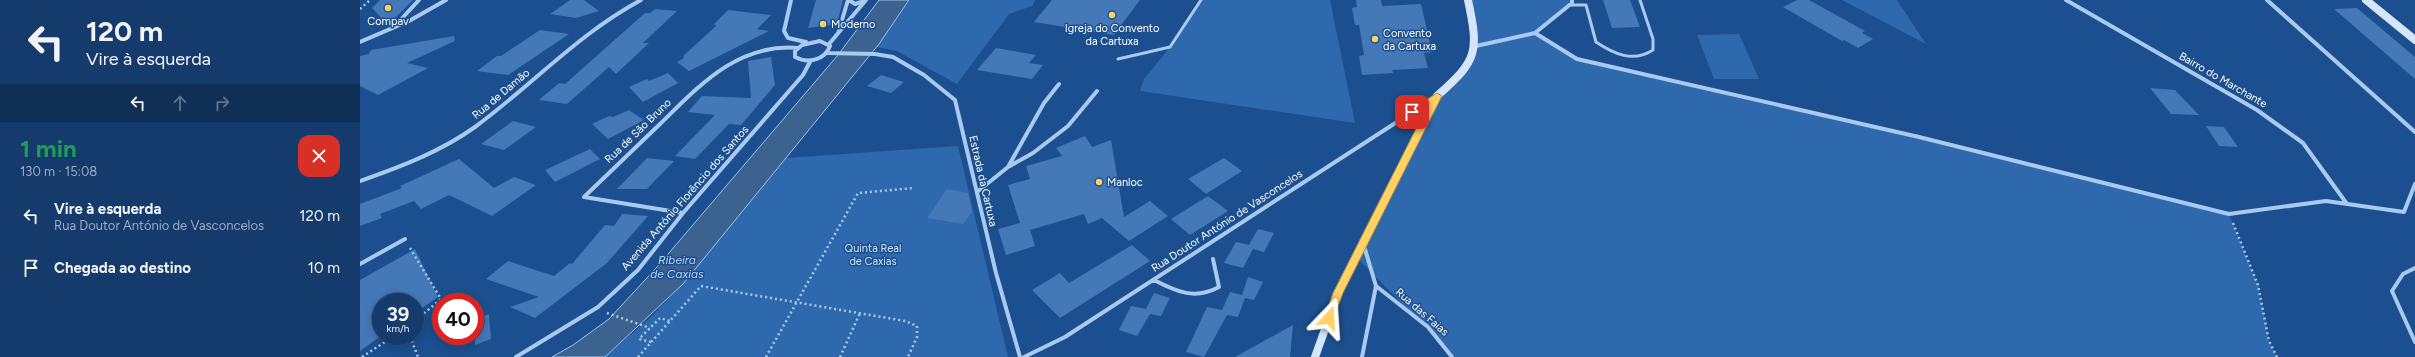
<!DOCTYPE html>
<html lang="pt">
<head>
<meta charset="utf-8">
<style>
  body { margin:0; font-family:Figtree,sans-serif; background:#1d4271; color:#f1f3f6; height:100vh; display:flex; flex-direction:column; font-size:15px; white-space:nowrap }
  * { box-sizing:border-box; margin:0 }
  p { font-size:13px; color:#9dadc1 }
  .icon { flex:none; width:22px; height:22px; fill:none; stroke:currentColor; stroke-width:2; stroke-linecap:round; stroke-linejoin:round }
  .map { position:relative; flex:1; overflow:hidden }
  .sheet { display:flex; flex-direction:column; background:#143b6b; width:360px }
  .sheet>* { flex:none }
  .guide { background:#143b6b; color:#f1f3f6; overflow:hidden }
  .speed { position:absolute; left:12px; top:293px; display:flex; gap:8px; font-size:20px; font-weight:700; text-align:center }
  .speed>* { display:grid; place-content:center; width:52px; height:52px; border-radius:50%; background:#143b6b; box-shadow:0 2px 10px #0003,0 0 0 1px #33557e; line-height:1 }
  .speed small { font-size:10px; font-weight:400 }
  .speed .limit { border:6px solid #d22; background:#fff; color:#111 }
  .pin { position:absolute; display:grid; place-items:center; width:34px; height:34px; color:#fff; margin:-17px; border-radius:8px; box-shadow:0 2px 6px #0006 }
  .me { position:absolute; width:44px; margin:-22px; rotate:20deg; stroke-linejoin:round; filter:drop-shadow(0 0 3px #0008) }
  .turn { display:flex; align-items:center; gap:14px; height:84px; padding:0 20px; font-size:18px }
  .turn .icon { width:52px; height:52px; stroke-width:2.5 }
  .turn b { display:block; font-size:28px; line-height:34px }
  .lanes { display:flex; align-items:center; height:38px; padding:0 20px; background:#0003; justify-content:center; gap:20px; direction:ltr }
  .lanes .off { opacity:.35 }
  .round { display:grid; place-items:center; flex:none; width:42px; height:42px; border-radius:12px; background:#1d4271 }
  .overview { display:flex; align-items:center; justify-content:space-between; height:68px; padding:0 20px }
  h1 { font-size:24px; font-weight:700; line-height:30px; color:#1e9e55 }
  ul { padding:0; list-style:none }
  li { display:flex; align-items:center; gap:12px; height:52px; padding:0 20px }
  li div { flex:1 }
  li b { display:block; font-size:15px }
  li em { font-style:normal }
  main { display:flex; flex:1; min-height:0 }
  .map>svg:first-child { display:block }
</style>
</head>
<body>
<main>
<section class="sheet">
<div class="guide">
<div class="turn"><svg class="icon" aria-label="left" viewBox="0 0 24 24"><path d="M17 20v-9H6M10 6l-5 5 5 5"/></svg><div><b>120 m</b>Vire à esquerda</div></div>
<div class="lanes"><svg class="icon" aria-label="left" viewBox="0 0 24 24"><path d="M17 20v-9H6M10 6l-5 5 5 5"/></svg><svg class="icon off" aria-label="ahead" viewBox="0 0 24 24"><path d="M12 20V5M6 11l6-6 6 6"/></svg><svg class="icon off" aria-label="right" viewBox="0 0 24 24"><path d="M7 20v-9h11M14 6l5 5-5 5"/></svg></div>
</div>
<div class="overview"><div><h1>1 min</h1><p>130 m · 15:08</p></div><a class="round" style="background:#d93025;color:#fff"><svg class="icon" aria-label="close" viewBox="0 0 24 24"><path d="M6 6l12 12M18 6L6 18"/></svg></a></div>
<ul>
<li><svg class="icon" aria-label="left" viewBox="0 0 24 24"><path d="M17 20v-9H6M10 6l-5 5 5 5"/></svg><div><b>Vire à esquerda</b><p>Rua Doutor António de Vasconcelos</p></div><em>120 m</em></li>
<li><svg class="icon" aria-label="arrive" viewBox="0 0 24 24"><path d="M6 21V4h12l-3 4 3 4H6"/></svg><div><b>Chegada ao destino</b></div><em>10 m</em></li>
</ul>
</section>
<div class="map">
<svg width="2055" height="357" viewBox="0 0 2055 357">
  <rect width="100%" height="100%" fill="#1b4f8f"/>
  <path fill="#2e69ad" d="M550,0H675L672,6L649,14L597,84L537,51L516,47Z
    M842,0H970L995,123L780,91L784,79L810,47Z
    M1109,0H1212V3L1176,33L1217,59L1346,87L1869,214L1898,285L1909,341L1917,357H1095L996,257L1077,96L1095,81L1116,46Z
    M1482,0H1537L1566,44Z
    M1379,34L1399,79H1354L1337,35Z
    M598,146L648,357H245L291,317L323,284L426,158Z"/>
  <path fill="#3c6290" stroke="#9cc4f0" d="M519,0H549L519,44L323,284L245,357H192L213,345L249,319L297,267L478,55Z"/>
  <path fill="#4478b7" d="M20,0H53L28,25L12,8Z
    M210,0H224L239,11L216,18L190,14Z
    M456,0H483L477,24L448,28Z
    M692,0H780L754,35L674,22Z
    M996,0H1021L1022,6L1061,4L1072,52L1064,53L1068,68L1032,70L1033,73L1002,75L999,56L1004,55L999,25H995L992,8L997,7Z
    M1243,0H1270L1280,27L1252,28Z
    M1437,0H1449L1505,31L1502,33L1513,39L1498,48L1484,40L1482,41L1423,7Z
    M1997,8L2055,57V79L1974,9Z
    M295,9L317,11L283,43H289L256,74L249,67L207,104L179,100L199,83L205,84L285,13H290Z
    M368,10L411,15L397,29L409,31L329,71L317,62L324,58L323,56L356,26L354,24Z
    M180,30L209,34L148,75L117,71L137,56H141Z
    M94,36L95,41L47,63L68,68L18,95L0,86V56L9,54L11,50Z
    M636,48L676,55L669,63L683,65L672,79L617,70Z
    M411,57L415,85L381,125L369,124L335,159L315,156L355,115L328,112L342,96L391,98L388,61Z
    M308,73L318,83L283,102L269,87L287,79L289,81Z
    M521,75L544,82L531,93L507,86Z
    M1790,88L1815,90L1839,115L1811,114Z
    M269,110L284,120L248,139L232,124L249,116L253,117Z
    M153,121L176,127L144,150L121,144Z
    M1846,126L1864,127L1878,147L1859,146Z
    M725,136L732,147L751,140L764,217L790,201L808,216L769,241L742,218L728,224L724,214L670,230L675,246L646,255L638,229L660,223L648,185L670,179L666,166L702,156L696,148Z
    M230,149L240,159L195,182L185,170Z
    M287,158L314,161L287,189H257Z
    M864,158L882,171L846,194L828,179Z
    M99,159L134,188L154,177L176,185L132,216L89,195L61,209L54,201L20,214L22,218L0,226V204L42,188L40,186Z
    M587,189L608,193L612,212L603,224L567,218Z
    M848,196L868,211L830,235L811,219Z
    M262,214L288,216L247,263L175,318L150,307L179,297L126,279L148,261L194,276L210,263L212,264L245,225L254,226Z
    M898,229L914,233L904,252L893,249L883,268L864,263L876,242L889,245Z
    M772,245L790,261L700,318L672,290L700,273L709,283Z
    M55,249L78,297L55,313V302H21V336L0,351V280Z
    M888,277L903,282L894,300L885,298L878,317L867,315L844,357L826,352L847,307L862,310L870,292L882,295Z
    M794,293L810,298L801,316L790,314L777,336L759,330L771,306L786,309Z
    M129,314L131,339L115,345V319Z
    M933,325L930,357H875Z"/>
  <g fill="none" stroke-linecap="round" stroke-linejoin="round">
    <path stroke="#a9c9ee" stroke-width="2.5" stroke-dasharray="2 3" stroke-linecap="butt" d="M0,9L10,0
      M1873,223L1898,285L1909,341L1917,357
      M50,248L81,299L55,321
      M247,313L290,328
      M50,336L58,357
      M291,342L279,339L300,318L310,321
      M2,357L34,336
      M278,357L341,286L545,321L557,326V337L548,357
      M406,357L498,193L554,188
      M480,357L500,313"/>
    <path stroke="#a9c9ee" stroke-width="3" d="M1210,5H1226L1236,42C1254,54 1273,63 1293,50V39L1280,0
      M758,59L810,47L841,0"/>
    <path stroke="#a9c9ee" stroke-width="4" d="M431,0L424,31L428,38L446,42
      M489,0L495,4L504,1
      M1706,0L1897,110L1943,143L1987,204
      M1907,0L2055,132
      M34,27L59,0
      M479,30L488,0
      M1175,33L1217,59L1559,137L1869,214L1966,201L2044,212L2055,184
      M460,41L470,46C465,60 448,64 435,57V51L442,45Z
      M0,42L49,21L86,0
      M469,44L506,0
      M1116,46L1175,33L1212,3V0
      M467,53L515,54L533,57L564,75L595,100L636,273L660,357
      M648,167L684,103L699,84
      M0,181C40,167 80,152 115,127C172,85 218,34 281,0
      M617,192L648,167L673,153L708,126L737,91
      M323,213L224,197C249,173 274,149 299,125C339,86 377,43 438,48
      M0,264L45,239
      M2055,268L2043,274L2032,291L2055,342
      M794,280C817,292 835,300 859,287L853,259
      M1016,286L1068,327L1092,357
      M156,357L238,307L278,270L323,213L443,75L451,60
      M664,357L705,337L1074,98
      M1002,357L1016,286L1004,246"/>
    <path stroke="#d6e6fa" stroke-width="8" d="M2006,0L2055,40
      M955,357L978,293L1077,96C1118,60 1119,52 1108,0"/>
  </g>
  <path fill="#ffd166" stroke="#a68842" d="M1077,93L1082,96L983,293L974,318L969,322L965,321L964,318L973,293L1068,105L1055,114L1047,112Z"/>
  <g fill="#ffd166" stroke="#1b4f8f" stroke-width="1.5">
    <circle cx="28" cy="8" r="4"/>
    <circle cx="752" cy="15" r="4"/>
    <circle cx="463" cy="24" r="4"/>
    <circle cx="1015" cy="39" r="4"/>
    <circle cx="739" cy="182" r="4"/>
  </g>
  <g text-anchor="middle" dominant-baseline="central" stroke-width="3" stroke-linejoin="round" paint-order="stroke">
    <g font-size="11" fill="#fff" stroke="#1b4f8f" text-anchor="start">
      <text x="28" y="21" text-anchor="middle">Compav</text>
      <text x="471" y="24">Moderno</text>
      <text x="752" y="28" text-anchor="middle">Igreja do Convento<tspan x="752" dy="13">da Cartuxa</tspan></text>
      <text x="1023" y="33">Convento<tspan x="1023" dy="13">da Cartuxa</tspan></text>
      <text x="747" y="182">Manloc</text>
    </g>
    <g font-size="11" fill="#fff" stroke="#1b4f8f">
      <text transform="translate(1863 80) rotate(30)">Bairro do Marchante</text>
      <text transform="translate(141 94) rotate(-40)">Rua de Damão</text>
      <text transform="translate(278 131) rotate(-44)">Rua de São Bruno</text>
      <text transform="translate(623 181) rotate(77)">Estrada da Cartuxa</text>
      <text transform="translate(325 198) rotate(-49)">Avenida António Florêncio dos Santos</text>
      <text transform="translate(867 221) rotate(-33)">Rua Doutor António de Vasconcelos</text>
      <text transform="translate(1062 312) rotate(41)">Rua das Faias</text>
    </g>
    <g font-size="11" fill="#cfe3fa" stroke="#1b4f8f">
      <text x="513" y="248">Quinta Real<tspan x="513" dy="13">de Caxias</tspan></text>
    </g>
    <g font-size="12" font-style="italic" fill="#b5d3f5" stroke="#1b4f8f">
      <text x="317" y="260">Ribeira<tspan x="317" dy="14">de Caxias</tspan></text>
    </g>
  </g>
</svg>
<div class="speed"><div>39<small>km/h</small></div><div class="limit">40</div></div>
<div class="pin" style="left:1052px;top:112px;background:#d93025"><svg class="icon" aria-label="arrive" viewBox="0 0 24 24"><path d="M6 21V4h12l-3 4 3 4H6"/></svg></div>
<svg class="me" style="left:969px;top:318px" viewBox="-20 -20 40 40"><path d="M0-17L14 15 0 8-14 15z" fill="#ffd166" stroke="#fff" stroke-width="4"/></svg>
</div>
</main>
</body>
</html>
